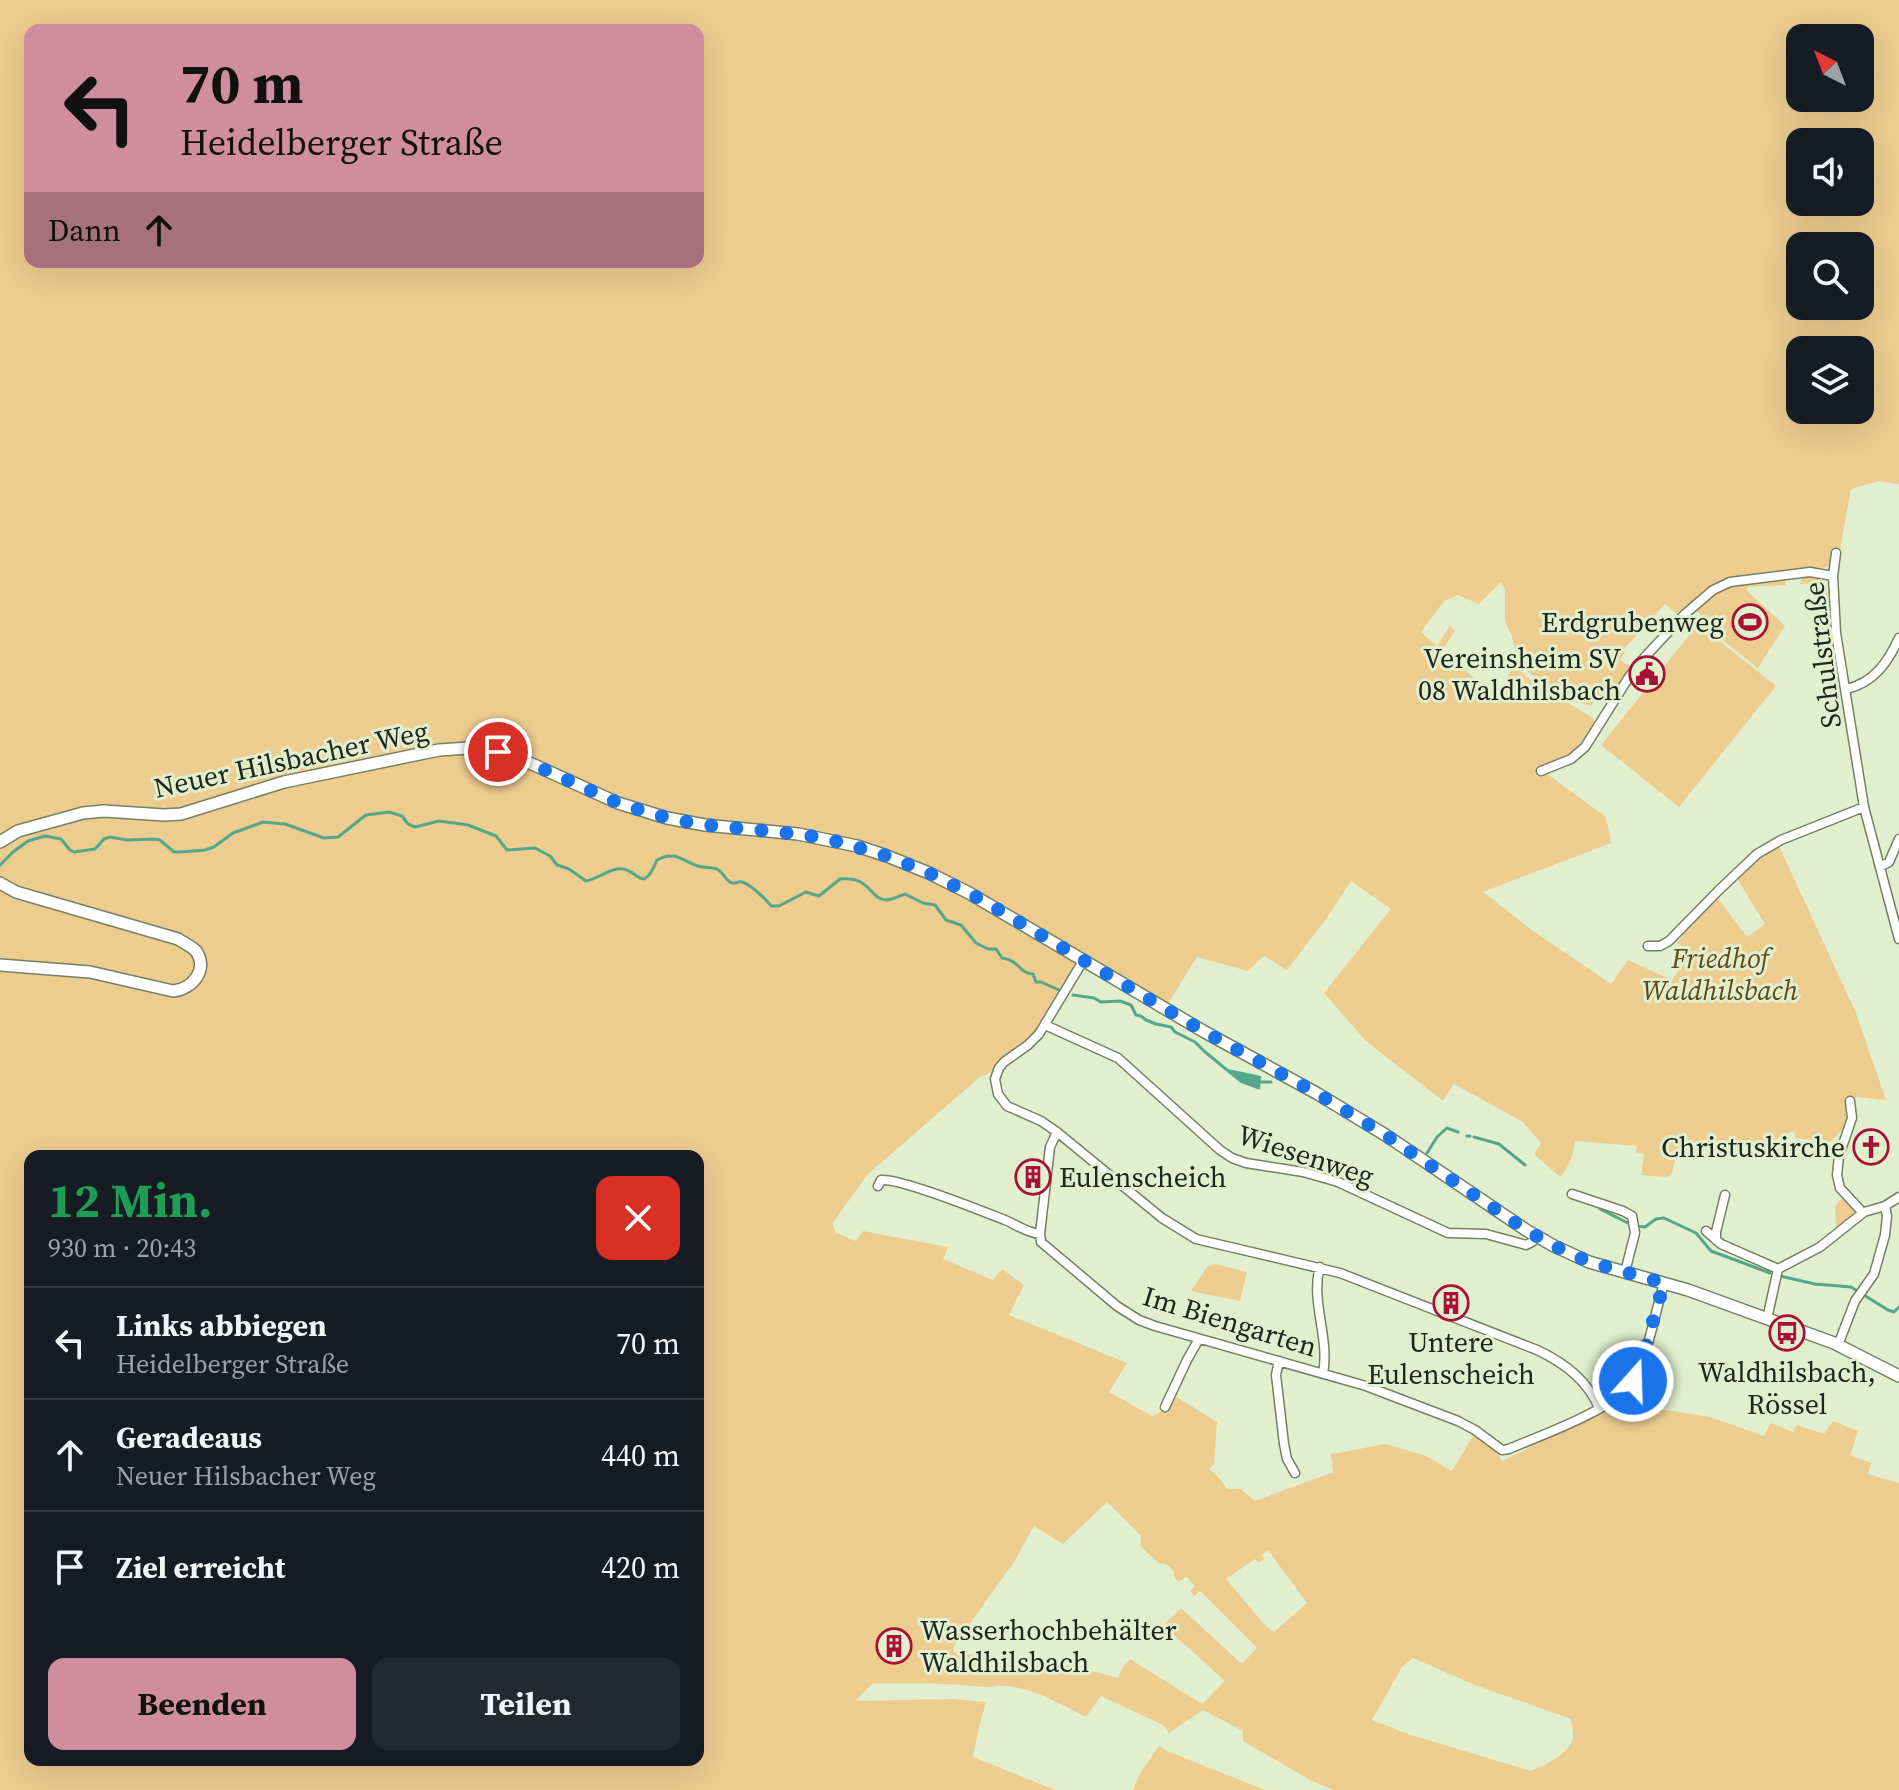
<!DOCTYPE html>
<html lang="de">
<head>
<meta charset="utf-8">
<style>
  body { margin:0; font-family:"Source Serif 4",serif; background:#242831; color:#f1f3f6; height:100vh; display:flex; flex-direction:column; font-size:30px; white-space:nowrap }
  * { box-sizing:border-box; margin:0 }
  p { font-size:26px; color:#9ea1a6 }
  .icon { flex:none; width:44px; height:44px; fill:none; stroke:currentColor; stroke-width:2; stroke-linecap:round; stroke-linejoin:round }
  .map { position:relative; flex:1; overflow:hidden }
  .sheet { position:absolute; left:24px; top:1150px; width:680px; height:616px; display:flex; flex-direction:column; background:#171b24; border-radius:16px; box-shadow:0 8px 32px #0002 }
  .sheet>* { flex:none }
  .hud { position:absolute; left:24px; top:24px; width:680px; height:244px; border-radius:16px; box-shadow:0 8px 32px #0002; background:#d08d9f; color:#111; overflow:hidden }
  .needle { width:52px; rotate:318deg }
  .buttons { position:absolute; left:1786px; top:24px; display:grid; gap:16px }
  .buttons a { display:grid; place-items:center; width:88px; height:88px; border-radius:16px; background:#171b24; box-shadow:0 8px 32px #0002; font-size:40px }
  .pin { position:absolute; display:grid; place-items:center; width:68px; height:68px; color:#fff; margin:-34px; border:4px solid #fff; border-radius:50%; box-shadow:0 2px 8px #0007 }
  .me { position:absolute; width:88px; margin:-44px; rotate:20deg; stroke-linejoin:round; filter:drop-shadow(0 0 6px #0008) }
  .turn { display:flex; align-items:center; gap:28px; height:168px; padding:0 24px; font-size:36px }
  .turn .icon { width:104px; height:104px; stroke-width:2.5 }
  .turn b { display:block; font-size:56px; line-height:68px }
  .then { display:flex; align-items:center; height:76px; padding:0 24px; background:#0003; gap:16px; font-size:30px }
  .round { display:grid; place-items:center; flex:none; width:84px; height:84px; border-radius:16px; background:#242831 }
  .headline { display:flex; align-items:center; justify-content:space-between; height:136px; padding:0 24px }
  h1 { font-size:48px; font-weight:700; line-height:60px; color:#1e9e55 }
  .primary-button { display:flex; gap:16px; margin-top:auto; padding:16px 24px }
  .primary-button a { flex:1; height:92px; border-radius:16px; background:#d08d9f; color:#111; font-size:32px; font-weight:700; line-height:92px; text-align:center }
  .primary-button a+a { background:#242831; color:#f1f3f6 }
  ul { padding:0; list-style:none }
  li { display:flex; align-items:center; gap:24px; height:112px; padding:0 24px; border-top:2px solid #363941 }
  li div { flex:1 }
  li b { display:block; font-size:30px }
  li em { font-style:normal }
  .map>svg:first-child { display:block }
</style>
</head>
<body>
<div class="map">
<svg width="1899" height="1790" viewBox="0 0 1899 1790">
  <rect width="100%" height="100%" fill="#e2efce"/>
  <path fill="#edcc90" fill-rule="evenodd" d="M0,0H1899V484L1879,481L1851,489L1840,549L1827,567L1758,574L1718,583L1689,605L1687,604L1677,614L1665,604L1623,650L1625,652L1620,660L1632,667L1617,690L1595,700L1591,706L1577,702L1536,678L1524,668L1516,654L1512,637L1505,621V590L1501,582L1479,604L1458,595L1444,601L1421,632L1437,646L1450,626L1455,631L1443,649H1440L1494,695C1508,680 1514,674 1510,653L1518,668L1529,679L1593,718L1595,726C1587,737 1580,750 1568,757C1558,763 1546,765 1536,771L1546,773L1606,817L1611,843L1483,892L1529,928L1611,984L1628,960L1672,980L1690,954L1677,943L1694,920L1717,897L1747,937L1765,924L1736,877L1767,853L1779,846L1856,1013L1886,1100L1856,1097L1847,1119L1846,1126L1830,1142L1795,1138L1794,1131L1774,1140L1727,1144L1705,1147L1681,1142L1671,1175L1665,1177L1641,1175L1644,1154L1636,1152L1637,1146L1575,1141C1573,1155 1570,1166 1560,1177L1534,1154L1541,1143L1523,1122L1454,1084L1443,1101L1366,1041L1324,993L1391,909L1351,881L1326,919L1287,970L1264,956L1248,971L1197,957L1162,1013L1085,968L1067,978L1051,1004L1045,1025L995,1071L980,1077L868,1174L832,1224L836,1233L856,1241L863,1231L948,1247L943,1259L993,1280L1002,1269L1024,1285L1009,1315L1127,1363L1109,1392L1152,1416L1166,1409L1175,1396L1217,1422L1214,1464L1209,1469C1212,1472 1215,1474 1218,1477C1230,1490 1220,1489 1241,1489L1255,1501L1333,1472L1331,1454L1386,1444L1426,1456L1452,1471L1473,1436C1488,1440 1494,1447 1502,1461L1597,1415L1625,1396L1647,1407L1710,1417L1764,1436L1771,1423L1793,1432L1797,1425L1824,1434L1833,1421L1858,1431L1850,1455L1871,1463L1868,1474L1899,1483V1790H1333L1310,1780L1243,1741V1731L1203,1710L1169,1733L1163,1725L1101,1696L1086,1717C1060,1704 1020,1680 990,1687L927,1683H873L855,1701L952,1699L986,1702L979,1727L973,1757L1055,1790H0ZM30,30H698V262H30ZM1800,38H1860V98H1800ZM1800,142H1860V202H1800ZM1800,246H1860V306H1800ZM1800,350H1860V410H1800ZM30,1156H698V1760H30ZM1107,1502L1141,1536V1547L1159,1563L1166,1564L1174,1571V1577L1179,1582L1186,1576L1195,1586L1190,1591L1194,1596L1200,1591L1257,1648L1242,1664L1181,1608L1163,1625L1225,1681L1202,1704L1130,1659L1122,1669L1118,1678L1073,1666L956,1653L953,1651L954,1646L1014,1562L1034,1526L1063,1544ZM1268,1550L1307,1603L1274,1632L1265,1625L1226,1579L1255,1559L1259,1563L1264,1559L1262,1555ZM1413,1658L1475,1685L1571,1719C1572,1726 1574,1733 1573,1739C1568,1755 1545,1765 1531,1771L1408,1734L1372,1720L1402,1667Z
    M1812,576H1816L1827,585L1828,609L1825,615H1817L1816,583L1800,584L1802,578Z
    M1780,579L1784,580L1786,585L1748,587L1746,590L1785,626L1758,668L1697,620L1701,615L1695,609L1696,607L1719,590L1733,585Z
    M1698,624L1776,686L1679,807L1601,745Z
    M1844,1199L1857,1211C1854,1219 1844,1226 1836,1227L1835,1206L1840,1200Z
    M1215,1264L1247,1272L1240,1301L1191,1291L1207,1267Z
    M1159,1746L1167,1751L1265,1790H1133L1140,1773Z"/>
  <path fill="#55a789" d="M1228,1069L1261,1076L1260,1090L1241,1083L1227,1072Z"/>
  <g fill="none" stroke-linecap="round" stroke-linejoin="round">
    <path stroke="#55a789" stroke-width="3" d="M0,865L13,852L28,841L45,836L61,839L70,850L74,852L95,849L104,839L110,837L127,840L154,839L160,840L174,852H181L205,850L214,847L233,833L263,822L285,824L324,838L338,837L366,815L389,812L402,816L408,824L415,827L439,821L468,825L496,836L507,850L535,848L550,856L557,865L569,869L586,881C597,879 606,871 617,869C639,866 641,898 657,860C675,850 682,861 698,866C704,868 712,867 717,869C723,872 725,879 730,882C736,885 737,881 742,882C750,884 767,900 771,906H779L806,892L819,896L840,879C871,876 868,898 886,900C891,900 900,896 905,894L923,903L935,905L946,920L961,925L976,943L988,949H996L1002,958C1021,961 1017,972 1033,974L1036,982H1041L1059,990
      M1073,995L1094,998L1101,1002L1120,1001L1131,1005L1136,1015L1141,1016L1146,1020L1156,1024L1171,1027L1175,1032L1195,1042L1204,1051L1227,1070
      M1260,1082H1271
      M1467,1136H1470
      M1474,1137L1499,1144L1525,1165
      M1427,1153L1437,1137L1447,1128L1458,1132
      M1600,1209L1630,1224
      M1637,1226L1645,1227L1656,1219L1664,1218L1696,1233L1711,1251L1770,1273
      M1780,1276L1815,1284L1851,1287L1888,1310L1894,1312L1899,1307"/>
    <defs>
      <path id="street" d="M1836,553L1833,576L1836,633L1864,807L1899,939
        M1846,689C1874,683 1888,662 1899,638
        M1541,771L1571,759L1585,747L1629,677L1644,658L1685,614L1713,590L1730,582L1810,572L1833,576
        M1880,867L1889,862L1899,839
        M1648,946H1660L1669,941L1719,890L1757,854L1781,840L1864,807
        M1083,961L1039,1034L1028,1045L1004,1062L999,1068L995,1079L998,1094L1007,1106L1041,1121L1057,1132L1162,1218L1196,1239L1340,1273L1537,1350C1563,1362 1588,1381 1599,1408
        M1045,1025L1118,1058L1220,1150L1232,1158L1246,1163L1303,1172L1338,1182L1448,1233L1486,1234L1526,1245L1532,1242L1537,1237
        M1850,1101L1852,1118L1839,1156L1837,1175L1840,1188L1863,1213
        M1057,1132L1050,1147L1040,1234L1041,1242L1117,1306L1139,1320L1155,1326L1366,1386L1458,1421L1475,1430L1502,1450L1509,1449C1541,1435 1614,1410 1632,1382C1647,1360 1656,1309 1664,1283
        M878,1186L881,1180C901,1178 982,1211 1005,1220C1017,1225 1027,1233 1040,1234
        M1572,1194L1623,1211L1632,1216L1635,1233L1625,1272
        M1706,1231L1721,1244L1778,1269
        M1716,1240V1232L1725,1195
        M1320,1267C1310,1300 1330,1339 1323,1373
        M1767,1319L1778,1269L1820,1247L1864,1212L1885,1206L1899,1197
        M1838,1345L1855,1301L1874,1274L1885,1235L1887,1216L1885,1206
        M1279,1361L1276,1375L1284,1444L1287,1459L1295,1473
        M1165,1407L1187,1360L1199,1339"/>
      <path id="secondary" d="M0,842L18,831L83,813L104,811L164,815L181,814L284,782L439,750L469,748L498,752L521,759L618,803L667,818L705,825L798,834L857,846L887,856L929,873L969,893L1203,1031L1318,1094L1387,1136L1526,1230L1554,1246L1589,1262L1688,1290L1834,1343L1899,1376
        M0,883L16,892L178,939C184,943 191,946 196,951C209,970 192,989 173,991L90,972L0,965"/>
    </defs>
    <use href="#street" stroke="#748062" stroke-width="11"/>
    <use href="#secondary" stroke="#748062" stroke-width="14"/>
    <use href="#street" stroke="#fff" stroke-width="8"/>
    <use href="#secondary" stroke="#fff" stroke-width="11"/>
  </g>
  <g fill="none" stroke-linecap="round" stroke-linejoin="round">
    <path stroke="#1a73e8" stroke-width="14" stroke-dasharray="0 25.2" d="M498,752L521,759L618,803L652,814L696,824L798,834L828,839L887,856L929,873L982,900L1203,1031L1318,1094L1387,1136L1526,1230L1554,1246L1589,1262L1664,1283L1641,1363L1633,1381"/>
  </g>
  <defs>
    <symbol id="stadium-ring" viewBox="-11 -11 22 22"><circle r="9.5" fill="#e2efce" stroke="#a81034" stroke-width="1.5"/><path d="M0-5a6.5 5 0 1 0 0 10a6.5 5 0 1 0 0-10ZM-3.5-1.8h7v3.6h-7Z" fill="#a81034"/></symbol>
    <symbol id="civic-ring" viewBox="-11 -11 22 22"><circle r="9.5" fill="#e2efce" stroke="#a81034" stroke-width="1.5"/><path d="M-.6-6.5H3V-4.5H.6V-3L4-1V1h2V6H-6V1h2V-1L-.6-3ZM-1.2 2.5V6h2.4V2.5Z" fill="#a81034"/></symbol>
    <symbol id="church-ring" viewBox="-11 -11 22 22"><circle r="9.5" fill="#e2efce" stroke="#a81034" stroke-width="1.5"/><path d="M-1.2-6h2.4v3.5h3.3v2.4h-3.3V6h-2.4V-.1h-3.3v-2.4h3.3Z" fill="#a81034"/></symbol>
    <symbol id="building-ring" viewBox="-11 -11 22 22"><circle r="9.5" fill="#e2efce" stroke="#a81034" stroke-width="1.5"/><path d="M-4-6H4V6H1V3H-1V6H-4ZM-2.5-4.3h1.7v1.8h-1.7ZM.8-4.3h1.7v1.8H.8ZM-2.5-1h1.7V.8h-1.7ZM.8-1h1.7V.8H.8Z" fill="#a81034"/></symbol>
    <symbol id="bus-ring" viewBox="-11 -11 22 22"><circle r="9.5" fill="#e2efce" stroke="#a81034" stroke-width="1.5"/><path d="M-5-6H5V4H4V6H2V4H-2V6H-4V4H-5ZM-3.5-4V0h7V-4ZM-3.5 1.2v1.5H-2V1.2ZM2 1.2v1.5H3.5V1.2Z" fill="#a81034"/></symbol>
  </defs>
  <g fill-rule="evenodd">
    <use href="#stadium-ring" x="1730" y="602" width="40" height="40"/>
    <use href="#civic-ring" x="1627" y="654" width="40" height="40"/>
    <use href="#church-ring" x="1851" y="1127" width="40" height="40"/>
    <use href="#building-ring" x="1013" y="1157" width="40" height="40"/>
    <use href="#building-ring" x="1431" y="1283" width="40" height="40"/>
    <use href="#bus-ring" x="1767" y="1313" width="40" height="40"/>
    <use href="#building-ring" x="874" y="1626" width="40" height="40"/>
  </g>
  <g text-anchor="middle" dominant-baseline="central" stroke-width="6" stroke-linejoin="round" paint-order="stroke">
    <g font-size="28" fill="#22261a" stroke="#e2efce" text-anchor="end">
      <text x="1724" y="622">Erdgrubenweg</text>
      <text x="1621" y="658">Vereinsheim SV<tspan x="1621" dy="32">08 Waldhilsbach</tspan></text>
      <text x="1845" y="1147">Christuskirche</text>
      <text x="1059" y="1177" text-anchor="start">Eulenscheich</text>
      <text x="1451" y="1342" text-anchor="middle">Untere<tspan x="1451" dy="32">Eulenscheich</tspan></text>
      <text x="1787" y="1372" text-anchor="middle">Waldhilsbach,<tspan x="1787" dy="32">Rössel</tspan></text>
      <text x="920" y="1630" text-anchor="start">Wasserhochbehälter<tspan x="920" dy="32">Waldhilsbach</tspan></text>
    </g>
    <g font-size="28" fill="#22261a" stroke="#e2efce">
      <text transform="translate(1822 655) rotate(-97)">Schulstraße</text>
      <text transform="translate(291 759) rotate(-12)">Neuer Hilsbacher Weg</text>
      <text transform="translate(1306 1155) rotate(18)">Wiesenweg</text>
      <text transform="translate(1230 1321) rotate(17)">Im Biengarten</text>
    </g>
    <g font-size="28" font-style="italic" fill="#614816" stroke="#e2efce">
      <text x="1720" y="958">Friedhof<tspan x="1720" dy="32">Waldhilsbach</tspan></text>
    </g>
  </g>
</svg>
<div class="buttons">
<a><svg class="needle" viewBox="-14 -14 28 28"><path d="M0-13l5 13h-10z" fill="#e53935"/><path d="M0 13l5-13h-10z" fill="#9ea1a6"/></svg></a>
<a><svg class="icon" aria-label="sound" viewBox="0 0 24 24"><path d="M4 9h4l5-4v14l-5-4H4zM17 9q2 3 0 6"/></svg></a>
<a><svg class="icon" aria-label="search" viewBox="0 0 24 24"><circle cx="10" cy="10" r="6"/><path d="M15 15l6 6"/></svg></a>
<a><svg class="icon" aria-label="layers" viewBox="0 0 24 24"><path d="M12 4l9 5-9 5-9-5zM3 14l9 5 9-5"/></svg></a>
</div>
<div class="pin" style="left:498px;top:752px;background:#d93025"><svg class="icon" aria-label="arrive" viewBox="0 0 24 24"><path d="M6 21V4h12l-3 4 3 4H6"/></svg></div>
<svg class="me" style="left:1633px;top:1381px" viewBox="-20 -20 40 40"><circle r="17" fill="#1a73e8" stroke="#fff" stroke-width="3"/><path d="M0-11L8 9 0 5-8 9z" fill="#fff"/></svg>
<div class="hud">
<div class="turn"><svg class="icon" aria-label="left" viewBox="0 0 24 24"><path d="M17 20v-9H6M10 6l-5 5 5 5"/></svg><div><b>70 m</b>Heidelberger Straße</div></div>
<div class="then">Dann<svg class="icon" aria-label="ahead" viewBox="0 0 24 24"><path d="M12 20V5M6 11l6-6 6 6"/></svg></div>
</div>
<section class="sheet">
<div class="headline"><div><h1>12 Min.</h1><p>930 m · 20:43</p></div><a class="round" style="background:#d93025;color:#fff"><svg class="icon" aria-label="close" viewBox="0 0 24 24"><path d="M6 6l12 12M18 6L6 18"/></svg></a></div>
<ul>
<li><svg class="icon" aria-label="left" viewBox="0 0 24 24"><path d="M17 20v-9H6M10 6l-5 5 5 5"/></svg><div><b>Links abbiegen</b><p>Heidelberger Straße</p></div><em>70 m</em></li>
<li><svg class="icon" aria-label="ahead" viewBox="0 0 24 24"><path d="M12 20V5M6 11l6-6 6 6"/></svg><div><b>Geradeaus</b><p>Neuer Hilsbacher Weg</p></div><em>440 m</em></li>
<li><svg class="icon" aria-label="arrive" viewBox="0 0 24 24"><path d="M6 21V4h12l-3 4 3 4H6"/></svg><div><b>Ziel erreicht</b></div><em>420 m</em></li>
</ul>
<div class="primary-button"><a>Beenden</a><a>Teilen</a></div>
</section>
</div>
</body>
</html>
